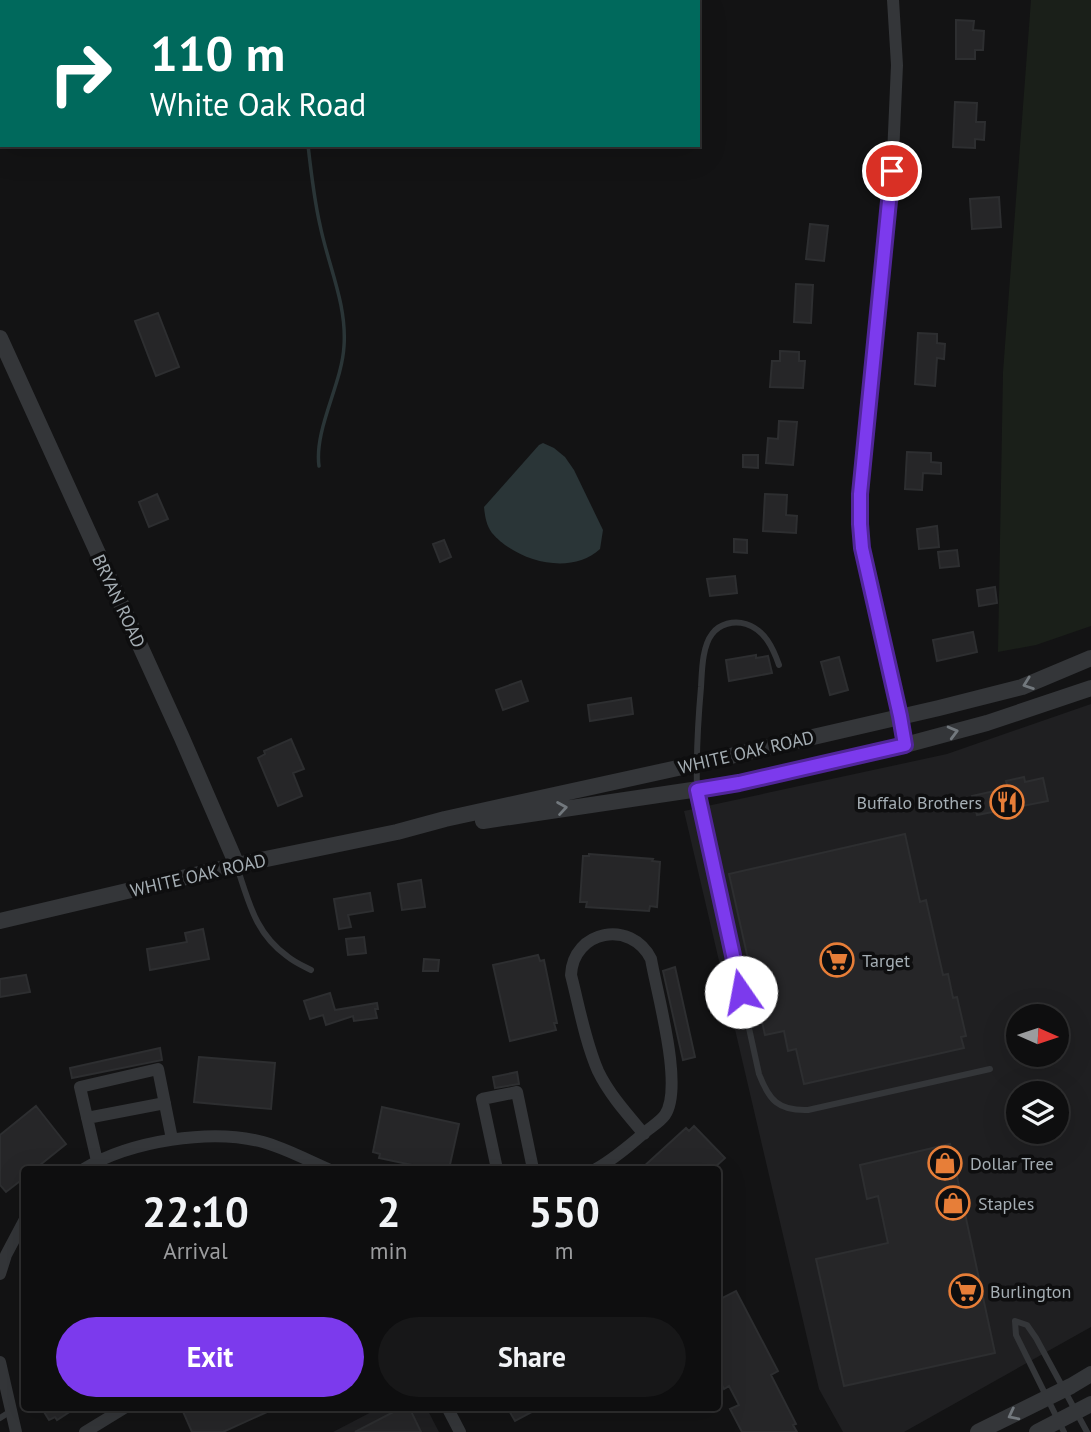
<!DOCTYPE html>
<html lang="en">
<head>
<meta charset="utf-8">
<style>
  body { margin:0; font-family:"PT Sans",sans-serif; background:#171718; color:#f1f3f6; height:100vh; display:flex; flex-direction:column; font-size:26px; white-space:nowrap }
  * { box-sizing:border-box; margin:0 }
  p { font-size:23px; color:#9b9c9e }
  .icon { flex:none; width:38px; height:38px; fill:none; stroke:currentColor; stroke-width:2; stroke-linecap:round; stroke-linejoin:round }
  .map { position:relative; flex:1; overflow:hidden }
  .sheet { position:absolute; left:21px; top:1166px; width:700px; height:245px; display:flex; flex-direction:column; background:#0e0e0f; border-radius:7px; box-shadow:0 7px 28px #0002,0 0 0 2px #2e2e2f }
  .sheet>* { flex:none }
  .top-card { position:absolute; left:0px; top:0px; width:700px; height:147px; box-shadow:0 7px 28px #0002,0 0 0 2px #2e2e2f; background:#00695c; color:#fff; overflow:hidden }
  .needle { width:46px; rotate:93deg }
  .tools { position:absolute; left:1006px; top:1004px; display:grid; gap:14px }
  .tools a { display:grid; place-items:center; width:63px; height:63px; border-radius:50%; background:#0e0e0f; box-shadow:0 7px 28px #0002,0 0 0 2px #2e2e2f; font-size:35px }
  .pin { position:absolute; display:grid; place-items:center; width:60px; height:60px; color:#fff; margin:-30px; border:4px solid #fff; border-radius:50%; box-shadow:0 2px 7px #0007 }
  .me { position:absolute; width:77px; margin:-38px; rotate:348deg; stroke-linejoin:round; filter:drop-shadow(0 0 5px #0008) }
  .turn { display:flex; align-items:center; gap:24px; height:147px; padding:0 35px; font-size:32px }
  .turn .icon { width:91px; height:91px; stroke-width:2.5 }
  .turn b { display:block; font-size:49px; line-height:60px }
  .eta { display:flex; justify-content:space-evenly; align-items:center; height:119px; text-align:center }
  .eta b { font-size:42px; font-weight:700; line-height:49px }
  .button { display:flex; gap:14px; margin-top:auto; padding:14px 35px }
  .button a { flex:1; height:80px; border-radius:42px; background:#7c3aed; color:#fff; font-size:28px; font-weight:700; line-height:80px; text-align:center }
  .button a+a { background:#171718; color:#f1f3f6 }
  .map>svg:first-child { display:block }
</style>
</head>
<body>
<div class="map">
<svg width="1091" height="1432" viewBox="0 0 1091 1432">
  <rect width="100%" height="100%" fill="#131314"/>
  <path fill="#1f1f21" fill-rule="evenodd" d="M1091,704V1327L904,1432H843L819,1389L684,811L947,754ZM1018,1017H1057V1055H1018ZM1018,1094H1057V1132H1018Z
    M381,1407H426L439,1432H333Z"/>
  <path fill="#1a1f19" d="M1031,0H1091V626L1036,645L998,652L1003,372Z"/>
  <path fill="#2a3537" d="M543,443L554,448L565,457L574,470L603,530L600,549C571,576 517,562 492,533C486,525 485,516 484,507L539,445Z"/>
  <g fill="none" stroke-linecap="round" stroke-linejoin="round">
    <path stroke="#2a3537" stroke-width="3.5" d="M333,2L334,0
      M308,145C311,172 314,199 320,225C328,265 347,304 344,346C342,384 314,429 319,466"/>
  </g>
  <path fill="#262628" stroke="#2d2e30" stroke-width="2" d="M956,20L974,21L973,30L984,31L983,50H975V59H956Z
    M955,102L977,103L976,122H985L984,140L975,139V148L953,147Z
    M999,197L1001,227L972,229L970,199Z
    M810,224L828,226L824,261L806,259Z
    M796,284L813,285L811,323L794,322Z
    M158,313L179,367L156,376L135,321Z
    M918,333L937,334V343L945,344L944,359L937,358L935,386L915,384Z
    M780,351L799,352V361H805L803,388L770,387L772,361H780Z
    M779,421L797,422L793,465L766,463L768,438L778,439Z
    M907,452L931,453V462L941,463V474L923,473L922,490L905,489Z
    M743,455H758V468L743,467Z
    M157,494L168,519L149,527L139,502Z
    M765,494L787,495L786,515L797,516L796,533L763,531Z
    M937,526L939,547L919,549L917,529Z
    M734,539L747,540V553L734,552Z
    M444,540L451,557L440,562L433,544Z
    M957,550L959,566L940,568L938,552Z
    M735,576L737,593L710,596L707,579Z
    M995,587L997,603L979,606L977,590Z
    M973,632L977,652L937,661L933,640Z
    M756,655V658L768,656L772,673L729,681L726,660Z
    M839,657L848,690L830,695L821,662Z
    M521,681L528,701L503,710L496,690Z
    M631,698L633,714L590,721L588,705Z
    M291,739L304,769L293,773L302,796L278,806L258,758L265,754L264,751Z
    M1024,777L1025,782L1043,778L1048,801L977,815L972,796L1008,788L1006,781Z
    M905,834L920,902L926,900L943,975L948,974L953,998L957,997L966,1036L961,1037L964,1048L804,1084L796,1049L788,1051L784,1031L765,1035L729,874Z
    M589,854L653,859L652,861L660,862L657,907L650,906L649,911L586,907L587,902H580L583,856H589Z
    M421,880L425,907L402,910L398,884Z
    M370,893L373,911L348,915L351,927L339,929L334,899Z
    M203,929L209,959L150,970L147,949L187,942L185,933Z
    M364,937L366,953L348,955L346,939Z
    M538,955L540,961L544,960L557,1023H554L556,1030L510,1041L493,965Z
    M424,959L439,960L438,971H423Z
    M675,967L695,1057L683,1060L663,971Z
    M26,975L30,992L0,997V979Z
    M330,993L335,1010L377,1003L378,1009H375L377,1018L354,1021L353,1016L326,1025L323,1015L310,1019L304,1001Z
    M160,1048L162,1060L72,1078L70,1068Z
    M199,1057L275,1063L271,1109L194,1102Z
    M517,1072L519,1084L495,1088L493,1077Z
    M36,1106L66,1144L35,1169H24V1178L6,1192L0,1185V1135Z
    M382,1107L459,1124L449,1169H431L379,1158L380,1154L373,1152Z
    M694,1126L725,1158L713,1169H641L686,1128L689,1131Z
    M950,1144L995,1353L844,1386L816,1259L888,1243L878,1196L867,1199L860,1165Z
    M736,1291L778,1371L771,1375L796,1424L793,1425L797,1432H742L730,1409L739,1405L729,1386L724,1389L722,1385L718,1387V1300Z
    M41,1407H77L57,1420L55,1417L49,1420Z
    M181,1407H278L223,1432H192Z
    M403,1407H409L421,1432H355Z
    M507,1407H541L515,1421Z"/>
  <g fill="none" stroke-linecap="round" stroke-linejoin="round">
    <path stroke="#343639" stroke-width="6" d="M779,665C773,648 765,630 746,624C734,620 719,624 712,634C702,647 702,671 701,687C698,721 696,755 697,790L759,1074C769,1100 778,1111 808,1110L990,1069
      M237,867C249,902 255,933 287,956C294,962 303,966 311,970
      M0,1418L11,1411
      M1064,1432L1016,1335L1015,1321L1027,1325L1036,1338L1087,1432"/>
    <path stroke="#343639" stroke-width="12" d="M893,0L897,65L893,155L860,494V524L862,548L900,716L905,745
      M87,1118L165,1103
      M97,1161L80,1087L158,1069L172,1139
      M84,1169C130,1141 211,1128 263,1142C285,1148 307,1160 328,1169
      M497,1169L482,1099L517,1092L533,1169
      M596,1169C614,1159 629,1146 644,1133C651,1127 660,1122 665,1115C684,1087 657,994 651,959C631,919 573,930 571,975C579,1006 585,1041 598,1071C609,1094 627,1114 644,1134
      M0,1274L6,1255L24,1221
      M0,1362L16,1432
      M447,1407L460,1432
      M85,1432L126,1407"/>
    <path stroke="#343639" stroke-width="16" d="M0,338L182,738L237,865
      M483,821L739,783L905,745L987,723L1091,688
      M0,921L237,865L397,832L445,819L696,764L939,708L1022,687L1091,658
      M978,1432L1071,1386L1091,1374
      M1037,1432L1091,1404"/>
  </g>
  <defs><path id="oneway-chevron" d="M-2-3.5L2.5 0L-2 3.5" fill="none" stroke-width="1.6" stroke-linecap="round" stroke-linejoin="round" transform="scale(1.75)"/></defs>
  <g stroke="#72787d">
    <use href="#oneway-chevron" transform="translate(1028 684) rotate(160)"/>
    <use href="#oneway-chevron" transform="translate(953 732) rotate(-15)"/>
    <use href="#oneway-chevron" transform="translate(562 808) rotate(-9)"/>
    <use href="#oneway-chevron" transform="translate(1013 1415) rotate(153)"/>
  </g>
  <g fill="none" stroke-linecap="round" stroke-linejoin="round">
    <defs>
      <path id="route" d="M741,992L697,790L739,783L905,745L900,716L862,548L860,524V494L892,171"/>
    </defs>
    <use href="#route" stroke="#51269a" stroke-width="18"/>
    <use href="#route" stroke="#7c3aed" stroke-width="12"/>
  </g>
  <defs>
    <symbol id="restaurant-ring" viewBox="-11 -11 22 22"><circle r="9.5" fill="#0e0e0f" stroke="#e77e38" stroke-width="1.5"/><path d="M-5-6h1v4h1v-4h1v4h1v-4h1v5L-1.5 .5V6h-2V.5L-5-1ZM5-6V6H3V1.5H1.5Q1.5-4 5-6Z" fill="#e77e38"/></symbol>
    <symbol id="supermarket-ring" viewBox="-11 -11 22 22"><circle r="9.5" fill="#0e0e0f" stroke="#e77e38" stroke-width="1.5"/><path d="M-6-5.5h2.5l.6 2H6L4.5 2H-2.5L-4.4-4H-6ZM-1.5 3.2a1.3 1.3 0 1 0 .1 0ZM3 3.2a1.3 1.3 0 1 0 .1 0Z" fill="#e77e38"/></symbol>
    <symbol id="shop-ring" viewBox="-11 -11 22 22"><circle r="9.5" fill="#0e0e0f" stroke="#e77e38" stroke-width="1.5"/><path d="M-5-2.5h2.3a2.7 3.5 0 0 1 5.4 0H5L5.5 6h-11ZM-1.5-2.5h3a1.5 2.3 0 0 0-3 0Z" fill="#e77e38"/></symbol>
  </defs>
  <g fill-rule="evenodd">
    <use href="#restaurant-ring" x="988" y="783" width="38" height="38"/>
    <use href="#supermarket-ring" x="818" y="941" width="38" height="38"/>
    <use href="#shop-ring" x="926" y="1144" width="38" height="38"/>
    <use href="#shop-ring" x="934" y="1184" width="38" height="38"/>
    <use href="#supermarket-ring" x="947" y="1272" width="38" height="38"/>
  </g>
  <g text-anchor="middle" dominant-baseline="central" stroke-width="7" stroke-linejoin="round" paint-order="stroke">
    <g font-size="18" fill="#a5aeb4" stroke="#0e0e0f">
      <text transform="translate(119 601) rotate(65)">BRYAN ROAD</text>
      <text transform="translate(746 752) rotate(-13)">WHITE OAK ROAD</text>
      <text transform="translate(198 875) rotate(-13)">WHITE OAK ROAD</text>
    </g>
    <g font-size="18" fill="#a5aeb4" stroke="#0e0e0f" text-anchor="start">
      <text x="982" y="802" text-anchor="end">Buffalo Brothers</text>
      <text x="862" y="960">Target</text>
      <text x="970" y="1163">Dollar Tree</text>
      <text x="978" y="1203">Staples</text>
      <text x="990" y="1291">Burlington</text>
    </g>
  </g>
</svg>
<div class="tools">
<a><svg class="needle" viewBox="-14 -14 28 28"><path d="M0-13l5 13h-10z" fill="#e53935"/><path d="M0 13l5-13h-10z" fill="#9b9c9e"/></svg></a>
<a><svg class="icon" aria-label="layers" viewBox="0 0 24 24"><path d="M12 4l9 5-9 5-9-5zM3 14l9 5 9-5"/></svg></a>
</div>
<div class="pin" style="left:892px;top:171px;background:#d93025"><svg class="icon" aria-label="arrive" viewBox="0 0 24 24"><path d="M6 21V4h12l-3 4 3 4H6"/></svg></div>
<svg class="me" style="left:741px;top:992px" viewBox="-20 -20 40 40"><circle r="19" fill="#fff"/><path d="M0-13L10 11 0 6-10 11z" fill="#7c3aed"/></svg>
<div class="top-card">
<div class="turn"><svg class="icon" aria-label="right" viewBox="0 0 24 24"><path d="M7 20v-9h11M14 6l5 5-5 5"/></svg><div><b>110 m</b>White Oak Road</div></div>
</div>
<section class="sheet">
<div class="eta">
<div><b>22:10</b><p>Arrival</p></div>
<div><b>2</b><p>min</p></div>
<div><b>550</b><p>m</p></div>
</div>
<div class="button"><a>Exit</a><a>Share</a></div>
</section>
</div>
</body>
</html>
